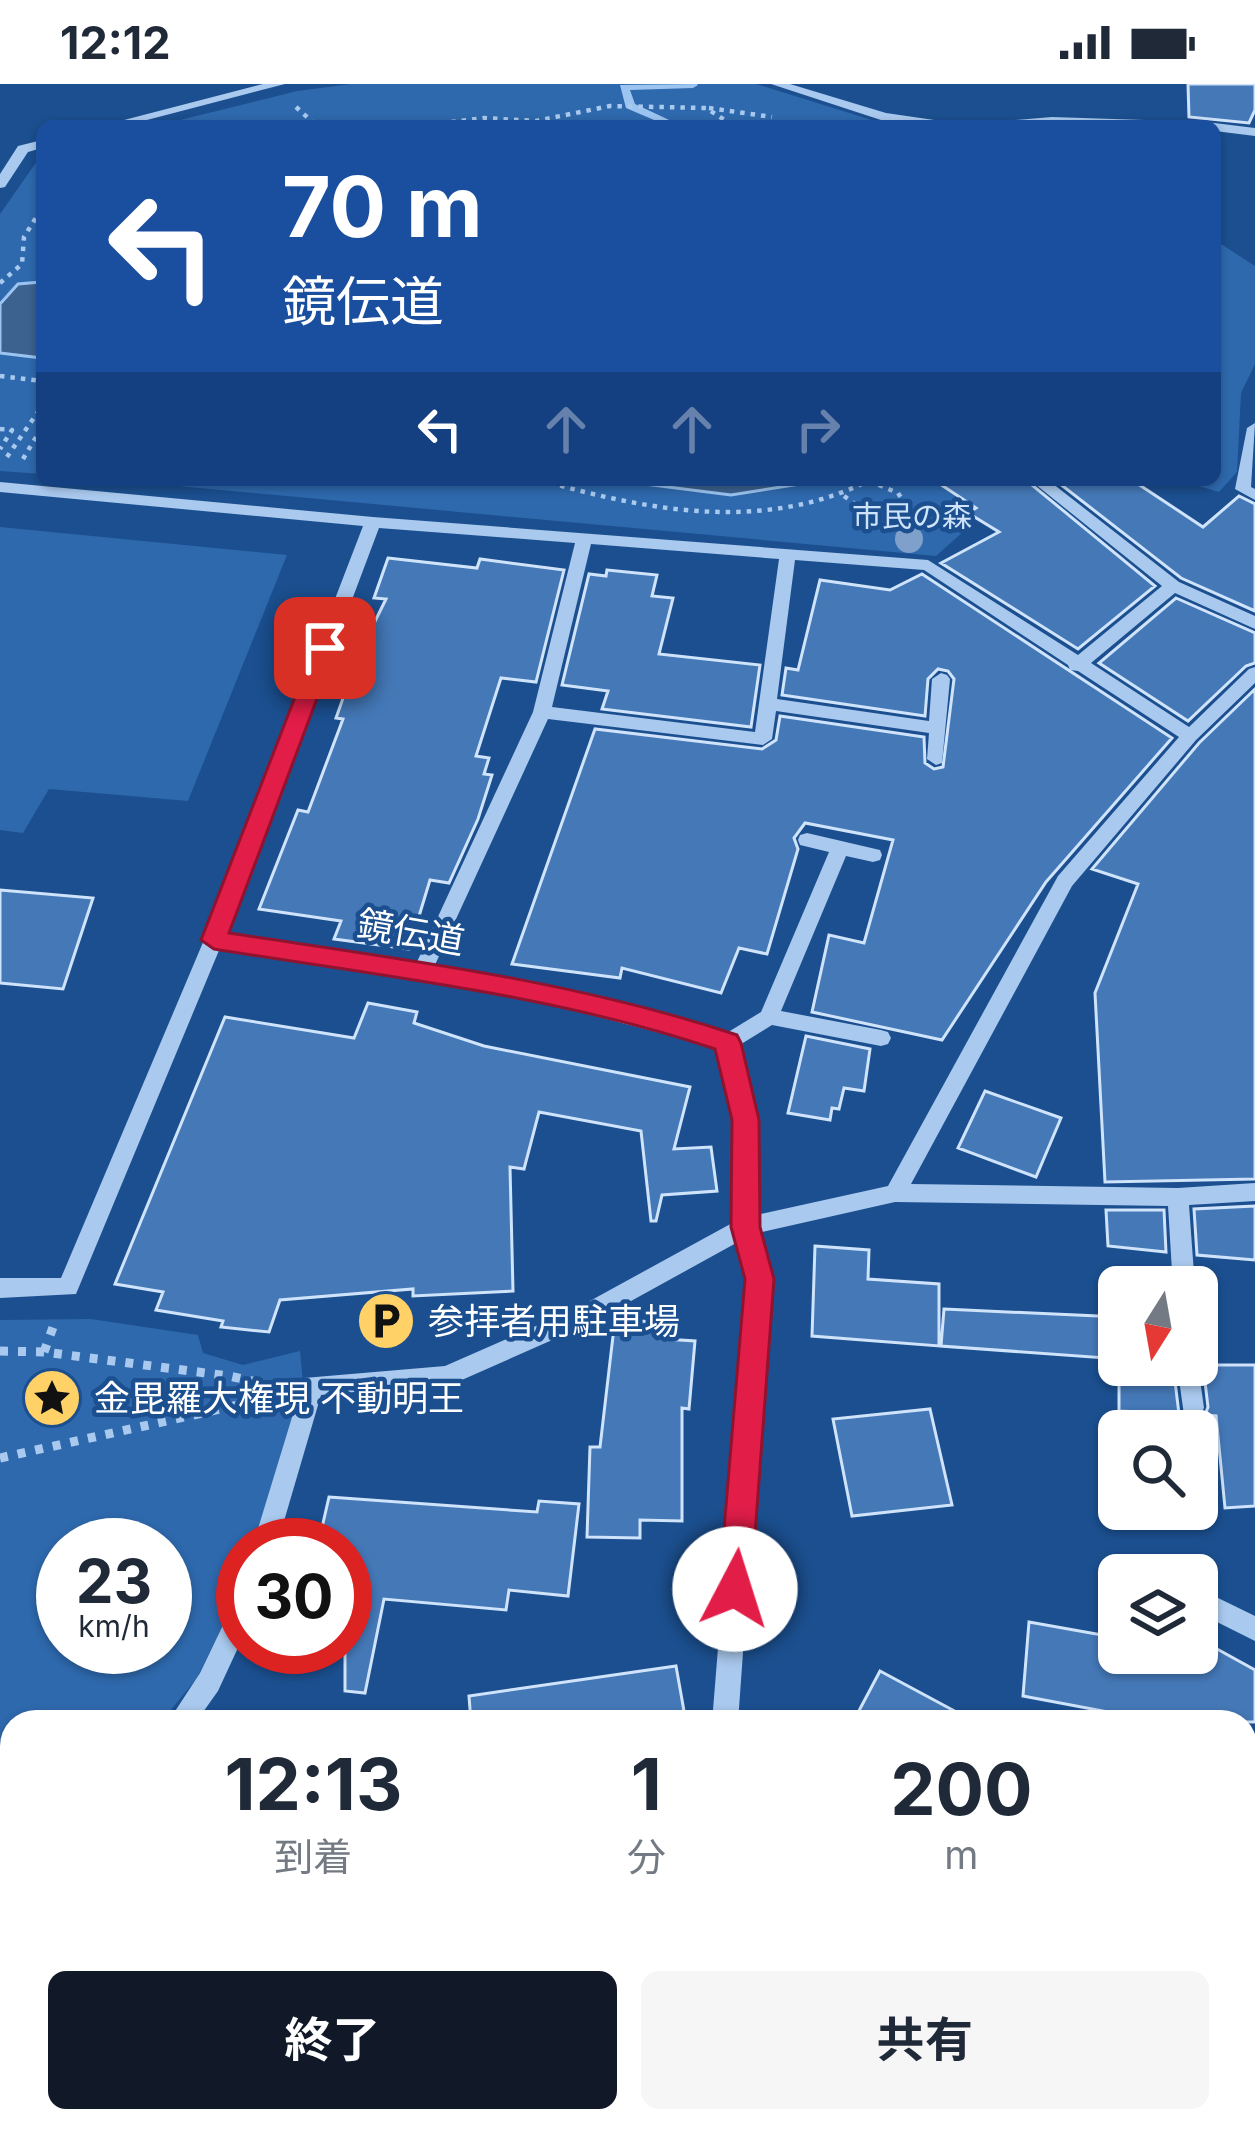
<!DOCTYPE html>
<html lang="ja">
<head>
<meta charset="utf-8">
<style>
  body { margin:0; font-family:Inter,"Noto Sans JP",sans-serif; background:#f6f6f7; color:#1f2937; height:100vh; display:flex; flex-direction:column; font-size:45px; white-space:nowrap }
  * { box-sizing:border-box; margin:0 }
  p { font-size:39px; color:#747a83 }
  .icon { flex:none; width:66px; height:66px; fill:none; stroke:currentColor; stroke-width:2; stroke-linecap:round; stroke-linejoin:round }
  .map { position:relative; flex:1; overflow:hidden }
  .drawer { position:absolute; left:0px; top:1626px; width:1257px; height:423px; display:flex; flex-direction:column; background:#fff; border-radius:36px 36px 0 0; box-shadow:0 3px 9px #0004 }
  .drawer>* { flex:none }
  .banner { position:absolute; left:36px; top:36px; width:1185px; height:366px; border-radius:18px; box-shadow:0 3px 9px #0004; background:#1a4fa0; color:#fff; overflow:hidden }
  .needle { width:78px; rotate:191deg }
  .controls { position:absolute; left:1098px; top:1182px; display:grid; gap:24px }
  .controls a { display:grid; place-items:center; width:120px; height:120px; border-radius:18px; background:#fff; box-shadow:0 3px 9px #0004; font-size:60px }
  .speed { position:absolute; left:36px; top:1434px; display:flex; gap:24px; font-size:60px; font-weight:700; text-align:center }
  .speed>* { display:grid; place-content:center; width:156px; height:156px; border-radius:50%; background:#fff; box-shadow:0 3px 9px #0004; line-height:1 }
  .speed small { font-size:30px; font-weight:400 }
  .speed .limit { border:18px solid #d22; background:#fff; color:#111 }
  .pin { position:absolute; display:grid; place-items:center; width:102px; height:102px; color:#fff; margin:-51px; border-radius:24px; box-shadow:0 6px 18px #0006 }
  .me { position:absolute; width:132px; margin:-66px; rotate:5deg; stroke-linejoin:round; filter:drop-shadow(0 0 9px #0008) }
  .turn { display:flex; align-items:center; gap:42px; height:252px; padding:0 48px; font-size:54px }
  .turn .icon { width:156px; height:156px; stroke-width:2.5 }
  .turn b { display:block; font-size:84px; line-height:102px }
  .lanes { display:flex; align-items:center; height:114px; padding:0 48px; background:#0003; justify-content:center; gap:60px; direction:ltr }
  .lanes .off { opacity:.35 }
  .eta { display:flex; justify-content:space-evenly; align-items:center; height:204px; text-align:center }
  .eta b { font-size:72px; font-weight:700; line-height:84px }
  .action { display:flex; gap:24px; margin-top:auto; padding:24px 48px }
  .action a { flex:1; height:138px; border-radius:18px; background:#111827; color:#fff; font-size:48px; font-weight:700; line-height:138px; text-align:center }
  .action a+a { background:#f6f6f7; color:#1f2937 }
  .status { display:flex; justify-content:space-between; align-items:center; height:84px; padding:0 60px; background:#fff; direction:ltr }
  .status svg { height:33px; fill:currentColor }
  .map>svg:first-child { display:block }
</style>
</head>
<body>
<div class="status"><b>12:12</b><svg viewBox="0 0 49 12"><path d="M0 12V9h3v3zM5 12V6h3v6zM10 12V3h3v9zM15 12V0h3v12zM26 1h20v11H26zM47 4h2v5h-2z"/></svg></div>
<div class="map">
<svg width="1255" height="2047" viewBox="0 0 1255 2047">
  <rect width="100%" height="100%" fill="#1b4f8f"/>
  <path fill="#2e69ad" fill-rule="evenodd" d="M351,0H756L891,42H156L297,7Z
    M42,70V390L0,387V130Z
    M1215,156L1255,182V280L1241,309L1237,388L1219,408L1178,396H1215Z
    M113,396H950L964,447L936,472Z
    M0,443L287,471L188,717L49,705L23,749L0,746Z
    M91,1235L198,1251L203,1269L243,1281L300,1267L304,1309L255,1461H243L241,1504L197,1594L161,1638H12V1821L0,1836V1236ZM63,1461H165V1563H63Z"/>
  <path fill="#3c6290" stroke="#9cc4f0" stroke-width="3" d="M42,198V274L0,269V220L18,200Z
    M613,396H825L731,411Z"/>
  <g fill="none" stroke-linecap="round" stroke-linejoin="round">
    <path fill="#9cc4f0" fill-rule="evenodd" d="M620,1L697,0L698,1L693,4L630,6L635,20L682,42H668L626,24Z"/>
  </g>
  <path fill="#4478b7" stroke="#cfe3fa" stroke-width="3" d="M1188,0H1255V26L1249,39L1189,33Z
    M934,396H1026L1155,502L1078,565L941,479L999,448L968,429L976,424Z
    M1055,396H1132L1203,443L1239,412L1255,420V527L1181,494Z
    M388,474L477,484L480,475L564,486L536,598L501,594L476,672L489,674L484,690L492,691L478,735L449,799L430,796L409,865L334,855L341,837L259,825L298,726L308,728L343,635L336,634L358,572L386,515L374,514Z
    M607,486L657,491L652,512L673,514L659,570L760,581L751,643L602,625L608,607L562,601L589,490L606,492Z
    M922,490L1172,654L1046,798L942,956L812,928L829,851L864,859L893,756L805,739L794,754L798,765L767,870L739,864L721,909L622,884L620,894L512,880L595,645L762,665L776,656L780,632L924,653L925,679L934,685L943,683L954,595L948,587L938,585L928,595L925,632L782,611L786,584L798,586L820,496L890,506Z
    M1176,514L1255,549V579L1246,582L1188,637L1099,579Z
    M1255,605V1095L1105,1098L1095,909L1138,800L1092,785L1199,659Z
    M0,806L93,814L63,905L0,899Z
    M368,919L417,928L414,939L484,962L690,1003L674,1065L711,1063L717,1107L662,1111L656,1137H651L641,1047L539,1028L524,1085L510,1083L513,1207L413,1212V1205L280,1216L269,1248L221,1243L223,1237L156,1226L163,1208L115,1200L225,933L354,954Z
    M806,952L870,965L864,1007L844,1004L839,1025L832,1024L830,1036L788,1029Z
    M985,1007L1061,1034L1036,1093L958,1064Z
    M1255,1122V1176L1197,1171L1194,1125Z
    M1106,1126H1164L1166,1168L1108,1162Z
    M815,1162L869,1166L868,1195L939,1200V1262L812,1252Z
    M944,1225L1119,1233V1275L941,1262Z
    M615,1235L667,1239L665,1255L695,1257L689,1325L682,1324V1437L640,1436V1454L587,1453L590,1363H600Z
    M1119,1281H1173L1179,1330L1119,1327Z
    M1203,1281H1255V1422L1225,1424L1216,1332L1205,1331L1208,1323Z
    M930,1325L952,1421L852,1432L833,1335Z
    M329,1413L537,1428L539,1417L579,1420L568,1512L509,1506L506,1526L384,1515L365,1609L345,1607V1461H318Z
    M1029,1538L1119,1554V1569H1204L1208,1560L1255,1586V1638H1161L1023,1612Z
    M676,1582L684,1627L654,1631V1638H471L469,1612Z
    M880,1587L975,1638H853Z"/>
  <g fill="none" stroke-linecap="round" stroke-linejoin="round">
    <path stroke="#a9c9ee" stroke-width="4.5" stroke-dasharray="4.5 6" stroke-linecap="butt" d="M296,23L317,42
      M709,24L772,33
      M420,42L484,34L536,37L610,22L706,24L734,42
      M0,199L22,180L24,153L42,124
      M0,292L42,297
      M0,345L12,346L0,365
      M7,373L42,322
      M23,375L42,343
      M540,396C649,427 765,449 870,396
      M869,397L898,409L921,445
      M844,412L891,446"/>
    <path stroke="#a9c9ee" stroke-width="9" stroke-dasharray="8 10" stroke-linecap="butt" d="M0,1267L44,1268L229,1292L252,1297L274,1311
      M44,1268L56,1235
      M0,1374L270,1314"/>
    <path fill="#a9c9ee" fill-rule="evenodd" d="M263,0H285L124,42H101Z
      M771,0H790L886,29L948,38L955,42L884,37Z
      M1052,33L1206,38L1255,44V52L1215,47V42H984L991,38Z
      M42,56V64L28,68L5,103L0,104V90L18,62Z
      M1255,339L1251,403L1255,405V416L1235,405L1247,344Z
      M1030,396H1048L1179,498L1255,532V545L1175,509L1091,579L1189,643L1249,585L1255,583V599L1196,656L1072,802L911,1100L1178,1104L1255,1099V1117L1189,1121L1195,1203H1173L1168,1122L895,1118L758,1149L770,1195L738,1638H712L748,1195L738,1158L593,1238L455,1299L321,1311L277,1461H253L304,1294L445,1282L577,1224L734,1138L735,1036L718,964L537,917L220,864L76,1210L0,1214V1194H61L204,856L363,442L0,408V398L373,433L928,476L1078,571L1162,502ZM379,444L575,459L533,628L416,880L226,850ZM591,460L779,475L755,648L552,623ZM795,476L924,486L1068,581L1070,586L1078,587L1179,653L1058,792L888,1102L756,1131L757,1036L738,962L772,941L881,962L888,960L891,954L888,948L881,946L781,927L846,772L873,778L880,776L882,771L880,766L807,749L800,751L798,756L800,761L829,768L761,928L725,950L601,915L434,883L548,635L763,661L772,655L776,627L929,649L927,675L936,681L942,679L950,595L947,591L941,589L932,595L929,637L777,615Z
      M1197,1274L1204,1324L1200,1331L1192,1334L1184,1331L1177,1281H1197Z
      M1214,1512L1255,1532V1557L1205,1532L1201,1524L1205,1516Z
      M243,1514V1553L218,1607L196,1638H168L200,1589L234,1518Z
      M1255,1820V1849L1245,1853V1824Z
      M12,1834V1870L0,1877V1841Z
      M262,2037H292L290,2047H260Z
      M663,2037H693L692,2047H662Z
      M1132,2037H1162L1161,2047H1131Z"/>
  </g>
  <circle fill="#7ea0ca" cx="909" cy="455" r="14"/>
  <path fill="#e11d48" stroke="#92132f" stroke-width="3" d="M325,556L336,564L229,849C399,875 573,896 737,951L741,959L759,1036L760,1143L774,1195L751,1505L747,1516L735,1520L724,1516L719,1505L745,1195L731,1143L732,1036L715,965C555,911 381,892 214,865L201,856L314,564Z"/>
  <defs>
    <symbol id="parking-disc" viewBox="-11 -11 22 22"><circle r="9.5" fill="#ffd166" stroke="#1b4f8f"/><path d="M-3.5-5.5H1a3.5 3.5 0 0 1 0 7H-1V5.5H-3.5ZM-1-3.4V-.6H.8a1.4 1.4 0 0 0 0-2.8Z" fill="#111"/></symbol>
    <symbol id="sight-disc" viewBox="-11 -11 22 22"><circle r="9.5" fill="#ffd166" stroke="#1b4f8f"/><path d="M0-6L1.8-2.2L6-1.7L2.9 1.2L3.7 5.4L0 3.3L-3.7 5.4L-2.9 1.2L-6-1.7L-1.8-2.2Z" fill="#111"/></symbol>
  </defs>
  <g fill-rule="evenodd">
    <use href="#parking-disc" x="353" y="1204" width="66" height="66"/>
    <use href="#sight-disc" x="19" y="1281" width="66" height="66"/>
  </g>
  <g text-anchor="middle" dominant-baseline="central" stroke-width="9" stroke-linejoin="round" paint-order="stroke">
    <g font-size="30" fill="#cfe3fa" stroke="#1b4f8f">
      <text x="912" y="432">市民の森</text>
    </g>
    <g font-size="36" fill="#fff" stroke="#1b4f8f">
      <text transform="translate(411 848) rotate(10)">鏡伝道</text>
    </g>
    <g font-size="36" fill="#fff" stroke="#1b4f8f" text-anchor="start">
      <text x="428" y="1237">参拝者用駐車場</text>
      <text x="94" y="1314">金毘羅大権現 不動明王</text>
    </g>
  </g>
</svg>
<div class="controls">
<a><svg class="needle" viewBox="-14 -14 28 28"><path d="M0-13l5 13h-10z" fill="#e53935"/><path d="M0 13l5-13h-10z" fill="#747a83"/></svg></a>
<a><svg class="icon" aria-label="search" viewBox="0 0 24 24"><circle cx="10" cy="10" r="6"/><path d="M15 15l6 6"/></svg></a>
<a><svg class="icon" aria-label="layers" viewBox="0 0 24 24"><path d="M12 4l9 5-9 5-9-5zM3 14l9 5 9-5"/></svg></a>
</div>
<div class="speed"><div>23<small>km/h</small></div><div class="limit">30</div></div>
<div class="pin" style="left:325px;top:564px;background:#d93025"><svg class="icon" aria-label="arrive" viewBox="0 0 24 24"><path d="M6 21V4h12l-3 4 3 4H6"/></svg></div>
<svg class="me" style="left:735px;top:1505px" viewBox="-20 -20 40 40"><circle r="19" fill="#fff"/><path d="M0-13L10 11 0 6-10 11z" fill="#e11d48"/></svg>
<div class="banner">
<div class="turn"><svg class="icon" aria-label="left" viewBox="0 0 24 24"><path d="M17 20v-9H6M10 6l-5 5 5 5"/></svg><div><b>70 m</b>鏡伝道</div></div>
<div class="lanes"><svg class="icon" aria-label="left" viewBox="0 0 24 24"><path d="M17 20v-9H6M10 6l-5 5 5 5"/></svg><svg class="icon off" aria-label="ahead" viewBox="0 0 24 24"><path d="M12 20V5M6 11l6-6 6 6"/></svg><svg class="icon off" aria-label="ahead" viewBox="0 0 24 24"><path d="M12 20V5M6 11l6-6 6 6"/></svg><svg class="icon off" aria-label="right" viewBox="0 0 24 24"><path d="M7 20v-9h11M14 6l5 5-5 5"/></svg></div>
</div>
<section class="drawer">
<div class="eta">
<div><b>12:13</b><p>到着</p></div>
<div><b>1</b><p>分</p></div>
<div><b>200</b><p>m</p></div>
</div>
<div class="action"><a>終了</a><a>共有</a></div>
</section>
</div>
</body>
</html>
